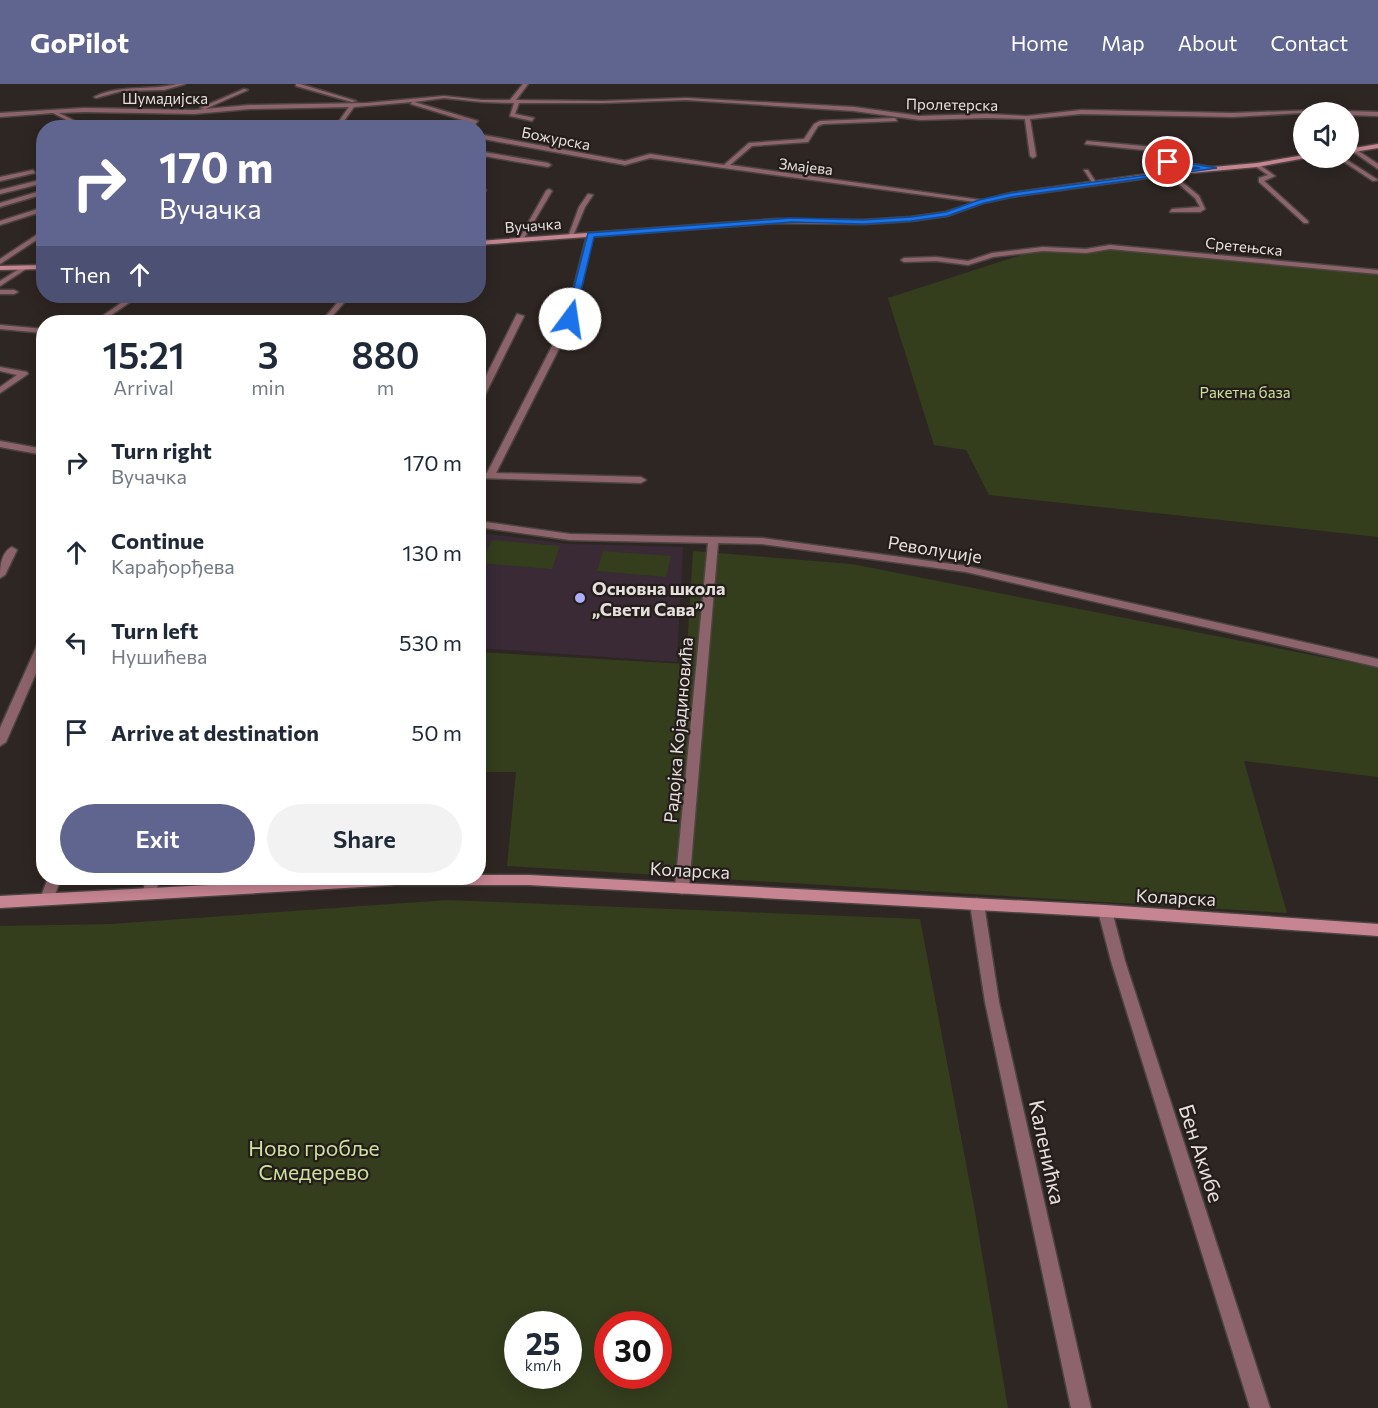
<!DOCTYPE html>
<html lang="en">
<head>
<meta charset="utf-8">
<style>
  body { margin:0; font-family:Commissioner,sans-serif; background:#f2f2f3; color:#1f2937; height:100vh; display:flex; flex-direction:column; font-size:22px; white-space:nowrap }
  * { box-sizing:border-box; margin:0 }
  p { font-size:20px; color:#747a83 }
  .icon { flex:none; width:33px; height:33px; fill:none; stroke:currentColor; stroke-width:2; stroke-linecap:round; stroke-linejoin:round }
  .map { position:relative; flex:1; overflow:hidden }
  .panel { position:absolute; left:36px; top:231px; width:450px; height:570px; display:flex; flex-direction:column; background:#fff; border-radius:24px; box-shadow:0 3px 15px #0003 }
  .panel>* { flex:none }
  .hud { position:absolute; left:36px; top:36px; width:450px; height:183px; border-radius:24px; box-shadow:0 3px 15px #0003; background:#60658f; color:#fff; overflow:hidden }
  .tools { position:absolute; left:1293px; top:18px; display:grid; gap:12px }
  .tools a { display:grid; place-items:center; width:66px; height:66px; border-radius:50%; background:#fff; box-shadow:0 3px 15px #0003; font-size:30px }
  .speed { position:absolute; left:504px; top:1227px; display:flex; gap:12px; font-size:30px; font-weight:700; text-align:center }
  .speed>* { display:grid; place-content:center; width:78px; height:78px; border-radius:50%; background:#fff; box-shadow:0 3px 15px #0003; line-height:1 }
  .speed small { font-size:15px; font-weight:400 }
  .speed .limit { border:9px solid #d22; background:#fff; color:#111 }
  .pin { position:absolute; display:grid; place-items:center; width:51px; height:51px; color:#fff; margin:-26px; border:3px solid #fff; border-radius:50%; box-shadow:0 2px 6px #0007 }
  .me { position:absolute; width:66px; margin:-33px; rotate:14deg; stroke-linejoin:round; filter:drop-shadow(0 0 4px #0008) }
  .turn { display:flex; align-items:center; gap:21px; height:126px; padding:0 24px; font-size:27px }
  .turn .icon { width:78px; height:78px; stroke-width:2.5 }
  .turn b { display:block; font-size:42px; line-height:51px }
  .then { display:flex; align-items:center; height:57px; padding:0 24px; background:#0003; gap:12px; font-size:22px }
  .eta { display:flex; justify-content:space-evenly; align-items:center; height:102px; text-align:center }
  .eta b { font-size:36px; font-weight:600; line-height:42px }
  .button { display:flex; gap:12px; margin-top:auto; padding:12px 24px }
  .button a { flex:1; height:69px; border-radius:36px; background:#60658f; color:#fff; font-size:24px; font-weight:600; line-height:69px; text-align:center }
  .button a+a { background:#f2f2f3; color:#1f2937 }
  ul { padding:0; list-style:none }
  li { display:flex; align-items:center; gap:18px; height:90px; padding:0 24px }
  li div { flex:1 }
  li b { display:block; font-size:22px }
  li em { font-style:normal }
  header { display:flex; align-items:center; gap:36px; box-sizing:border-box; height:84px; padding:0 30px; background:#60658f; color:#fff }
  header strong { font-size:28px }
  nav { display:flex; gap:33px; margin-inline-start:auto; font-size:21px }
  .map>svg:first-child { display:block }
</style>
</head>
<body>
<header>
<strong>GoPilot</strong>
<nav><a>Home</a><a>Map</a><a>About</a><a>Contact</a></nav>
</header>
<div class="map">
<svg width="1378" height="1324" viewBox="0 0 1378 1324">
  <rect width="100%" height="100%" fill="#2e2623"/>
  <path fill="#392a36" d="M479,449L569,460L683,463L677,578L479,564Z"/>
  <path fill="#343e1d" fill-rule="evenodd" d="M1111,164L1378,190V453L989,411L966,366L934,361L888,214L1030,168Z
    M492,456L560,462L552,485L482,479Z
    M603,467L671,472L666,493L597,487Z
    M693,467L852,480L1378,584V693L1244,677L1287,829L507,782L516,688H479L478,568L686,580Z
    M447,816L920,835L974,1122L1008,1324H0V842L111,840ZM568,1240V1292H518V1240ZM658,1240V1292H608V1240Z"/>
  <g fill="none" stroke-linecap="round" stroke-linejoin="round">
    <defs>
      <path id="street" d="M177,0H185L164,6L122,7L96,14L94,13C120,0 150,7 177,0Z
        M296,0H300L356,17L352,18L296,2Z
        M523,0H528L516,16L603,17L686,14L854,23L920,32L986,30L1027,32L1081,26L1233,29L1317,26L1320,28L1233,33L1081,30L1030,35L1036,72L1033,74L1030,72L1025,35L986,34L920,36L854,27L686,16L603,19H519L515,30L534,34L532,37L510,32L514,19L482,18L444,14L414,18L478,37L472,44H462L472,39L411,20L412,18L354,23L339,44H334L349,23L250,25L194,30L84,28L59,29L89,44H82L53,29L0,33V29L84,24L194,26L250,21L367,19L444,12L482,16H510Z
        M244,5L248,6L205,25L200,24Z
        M1348,27L1378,28V32L1348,31V28H1346Z
        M895,34L897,37L823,40L818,42L808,58L752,62L730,81L981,116L983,119L650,74L625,81L478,54V50L625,77L650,70L724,81L749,59L804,55L814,40L820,37Z
        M1087,57L1154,63L1162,66L1167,76L1217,84L1214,86L1165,79L1158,68L1153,67L1085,60Z
        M1354,64L1378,80V85L1352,67Z
        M478,67L548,79L551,81L548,83L478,71Z
        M1338,74H1344L1378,96L1373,97Z
        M1257,79L1275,92L1264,97L1308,137V139H1304L1259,98V94L1268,91L1255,82Z
        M33,86L35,89L0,97V93Z
        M1084,86H1088L1097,100H1093Z
        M1169,87L1199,112L1205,125L1200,128H1170L1172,125L1200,123L1195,114L1167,90Z
        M44,95V99L0,110V106Z
        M481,105L486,106L478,117V109Z
        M549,105L552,107L523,156L518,157L546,107Z
        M44,106V110L0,123V119Z
        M588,110L593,111L585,123L573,152L568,153L579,123Z
        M44,123V127L0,141V137Z
        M44,146V151L0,180V175Z
        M590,149L593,151L574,235L496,389L641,393L646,396L641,399L478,394V388L487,389L566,235L587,151Z
        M1110,161L1378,186V190L1110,165L1086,169L1043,167L993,173L968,181L936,177L904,178L901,176L904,174L936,173L968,177L992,169L1043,163L1086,165Z
        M24,182L29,183L0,202V197Z
        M0,206H14L18,208L14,210H0Z
        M131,212H139L101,238H94Z
        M343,212H350L327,238H321Z
        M517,230L524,232L482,317L478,319V308Z
        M0,241L44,245V249L0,245Z
        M0,283L27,288L28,290L0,309V303L17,291L0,287Z
        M0,357L44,365V371L0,363Z
        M478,437L570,450L762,454L966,482L1378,575V583L966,488L762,460L718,459L689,804L687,808L682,810L677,808L675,804L708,459L570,456L478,443Z
        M12,463L17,466L5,491L0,494C0,483 1,468 12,463Z
        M44,554V571L6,658L0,662V644L39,557Z
        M48,794H61L52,819L47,821L42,819L40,815Z
        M147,794H160L154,813L149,815L144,813L142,809Z
        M977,814L982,816L984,820L999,918L1091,1324H1071L985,918L970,820L972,816Z
        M1105,821L1110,823L1112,827L1125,877L1270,1324H1250L1111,877L1098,827L1100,823Z"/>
      <path id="secondary" d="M1378,60V64L1348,69V65Z
        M1304,71L1306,74L1257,83L1169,91L1011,113L983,119L947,132L911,137L864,140L777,139L478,161V157L777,135L864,136L911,133L946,128L979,117L1011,109L1169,87L1257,79Z
        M44,181V185L0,186V182Z
        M478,791H529L1105,821L1378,840V852L1105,833L529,801H396L0,824V812L343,794H478Z"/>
    </defs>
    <use href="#street" stroke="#4b4441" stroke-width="3"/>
    <use href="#secondary" stroke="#4b4441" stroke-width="3"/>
    <use href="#street" fill="#8e646c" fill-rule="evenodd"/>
    <use href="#secondary" fill="#c78592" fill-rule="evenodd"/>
  </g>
  <path fill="#1a73e8" stroke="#114b97" stroke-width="1.5" d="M1168,76L1217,84L1011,113L984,119L947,132L911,137L864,140L792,138L594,153L574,235L570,237L566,235L588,149L792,134L864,136L911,133L946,128L979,116L1011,109L1200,84L1165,79Z"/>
  <circle fill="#afaefa" stroke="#241d1a" stroke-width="2" cx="580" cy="514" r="6"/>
  <g text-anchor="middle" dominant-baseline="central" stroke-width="4.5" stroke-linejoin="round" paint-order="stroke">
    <g font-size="15" fill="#e5e0de" stroke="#241d1a">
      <text x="165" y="14">Шумадијска</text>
      <text transform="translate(952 20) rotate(1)">Пролетерска</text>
      <text transform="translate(556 54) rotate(11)">Божурска</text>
      <text transform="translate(806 82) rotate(7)">Змајева</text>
      <text transform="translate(533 141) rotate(-4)">Вучачка</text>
      <text transform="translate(1244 162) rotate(6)">Сретењска</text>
    </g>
    <g font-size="15" fill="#cbe19d" stroke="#241d1a">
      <text x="1245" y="308">Ракетна база</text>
    </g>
    <g font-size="18" fill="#e5e0de" stroke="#241d1a">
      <text transform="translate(935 465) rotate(9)">Револуције</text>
      <text transform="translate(678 646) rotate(-85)">Радојка Којадиновића</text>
      <text transform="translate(690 786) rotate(3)">Коларска</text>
      <text transform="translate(1176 813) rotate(3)">Коларска</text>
    </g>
    <g font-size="18" font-weight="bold" fill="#e5e0de" stroke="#241d1a" text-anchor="start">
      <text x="592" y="504">Основна школа<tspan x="592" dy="21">„Свети Сава”</tspan></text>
    </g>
    <g font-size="21" fill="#cbe19d" stroke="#241d1a">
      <text x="314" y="1063">Ново гробље<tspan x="314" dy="24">Смедерево</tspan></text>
    </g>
    <g font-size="21" fill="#e5e0de" stroke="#241d1a">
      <text transform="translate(1048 1068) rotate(78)">Каленићка</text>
      <text transform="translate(1202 1069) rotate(72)">Бен Акибе</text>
    </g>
  </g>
</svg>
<div class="tools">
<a><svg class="icon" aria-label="sound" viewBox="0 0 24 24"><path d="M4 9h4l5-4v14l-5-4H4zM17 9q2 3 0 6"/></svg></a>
</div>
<div class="speed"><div>25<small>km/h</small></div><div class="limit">30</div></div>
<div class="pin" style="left:1168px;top:78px;background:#d93025"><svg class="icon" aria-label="arrive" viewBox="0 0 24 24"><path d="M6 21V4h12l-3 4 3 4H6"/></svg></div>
<svg class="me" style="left:570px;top:235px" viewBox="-20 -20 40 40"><circle r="19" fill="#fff"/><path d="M0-13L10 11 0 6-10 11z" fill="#1a73e8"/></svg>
<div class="hud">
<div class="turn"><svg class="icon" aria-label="right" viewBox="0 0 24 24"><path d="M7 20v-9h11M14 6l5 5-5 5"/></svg><div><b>170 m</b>Вучачка</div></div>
<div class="then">Then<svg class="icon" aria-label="ahead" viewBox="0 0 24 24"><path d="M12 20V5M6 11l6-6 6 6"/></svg></div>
</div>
<section class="panel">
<div class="eta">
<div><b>15:21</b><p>Arrival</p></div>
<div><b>3</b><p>min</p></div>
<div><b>880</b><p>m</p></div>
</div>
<ul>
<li><svg class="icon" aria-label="right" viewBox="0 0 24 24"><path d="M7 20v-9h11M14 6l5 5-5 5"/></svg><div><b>Turn right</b><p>Вучачка</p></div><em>170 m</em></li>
<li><svg class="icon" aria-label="ahead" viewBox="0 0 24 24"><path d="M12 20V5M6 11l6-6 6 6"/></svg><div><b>Continue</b><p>Карађорђева</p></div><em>130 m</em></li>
<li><svg class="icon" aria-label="left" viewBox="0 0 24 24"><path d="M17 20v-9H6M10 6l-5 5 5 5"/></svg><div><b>Turn left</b><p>Нушићева</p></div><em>530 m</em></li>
<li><svg class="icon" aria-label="arrive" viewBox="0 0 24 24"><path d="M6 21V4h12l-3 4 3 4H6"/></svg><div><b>Arrive at destination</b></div><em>50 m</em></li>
</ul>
<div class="button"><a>Exit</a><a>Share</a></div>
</section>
</div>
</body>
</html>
